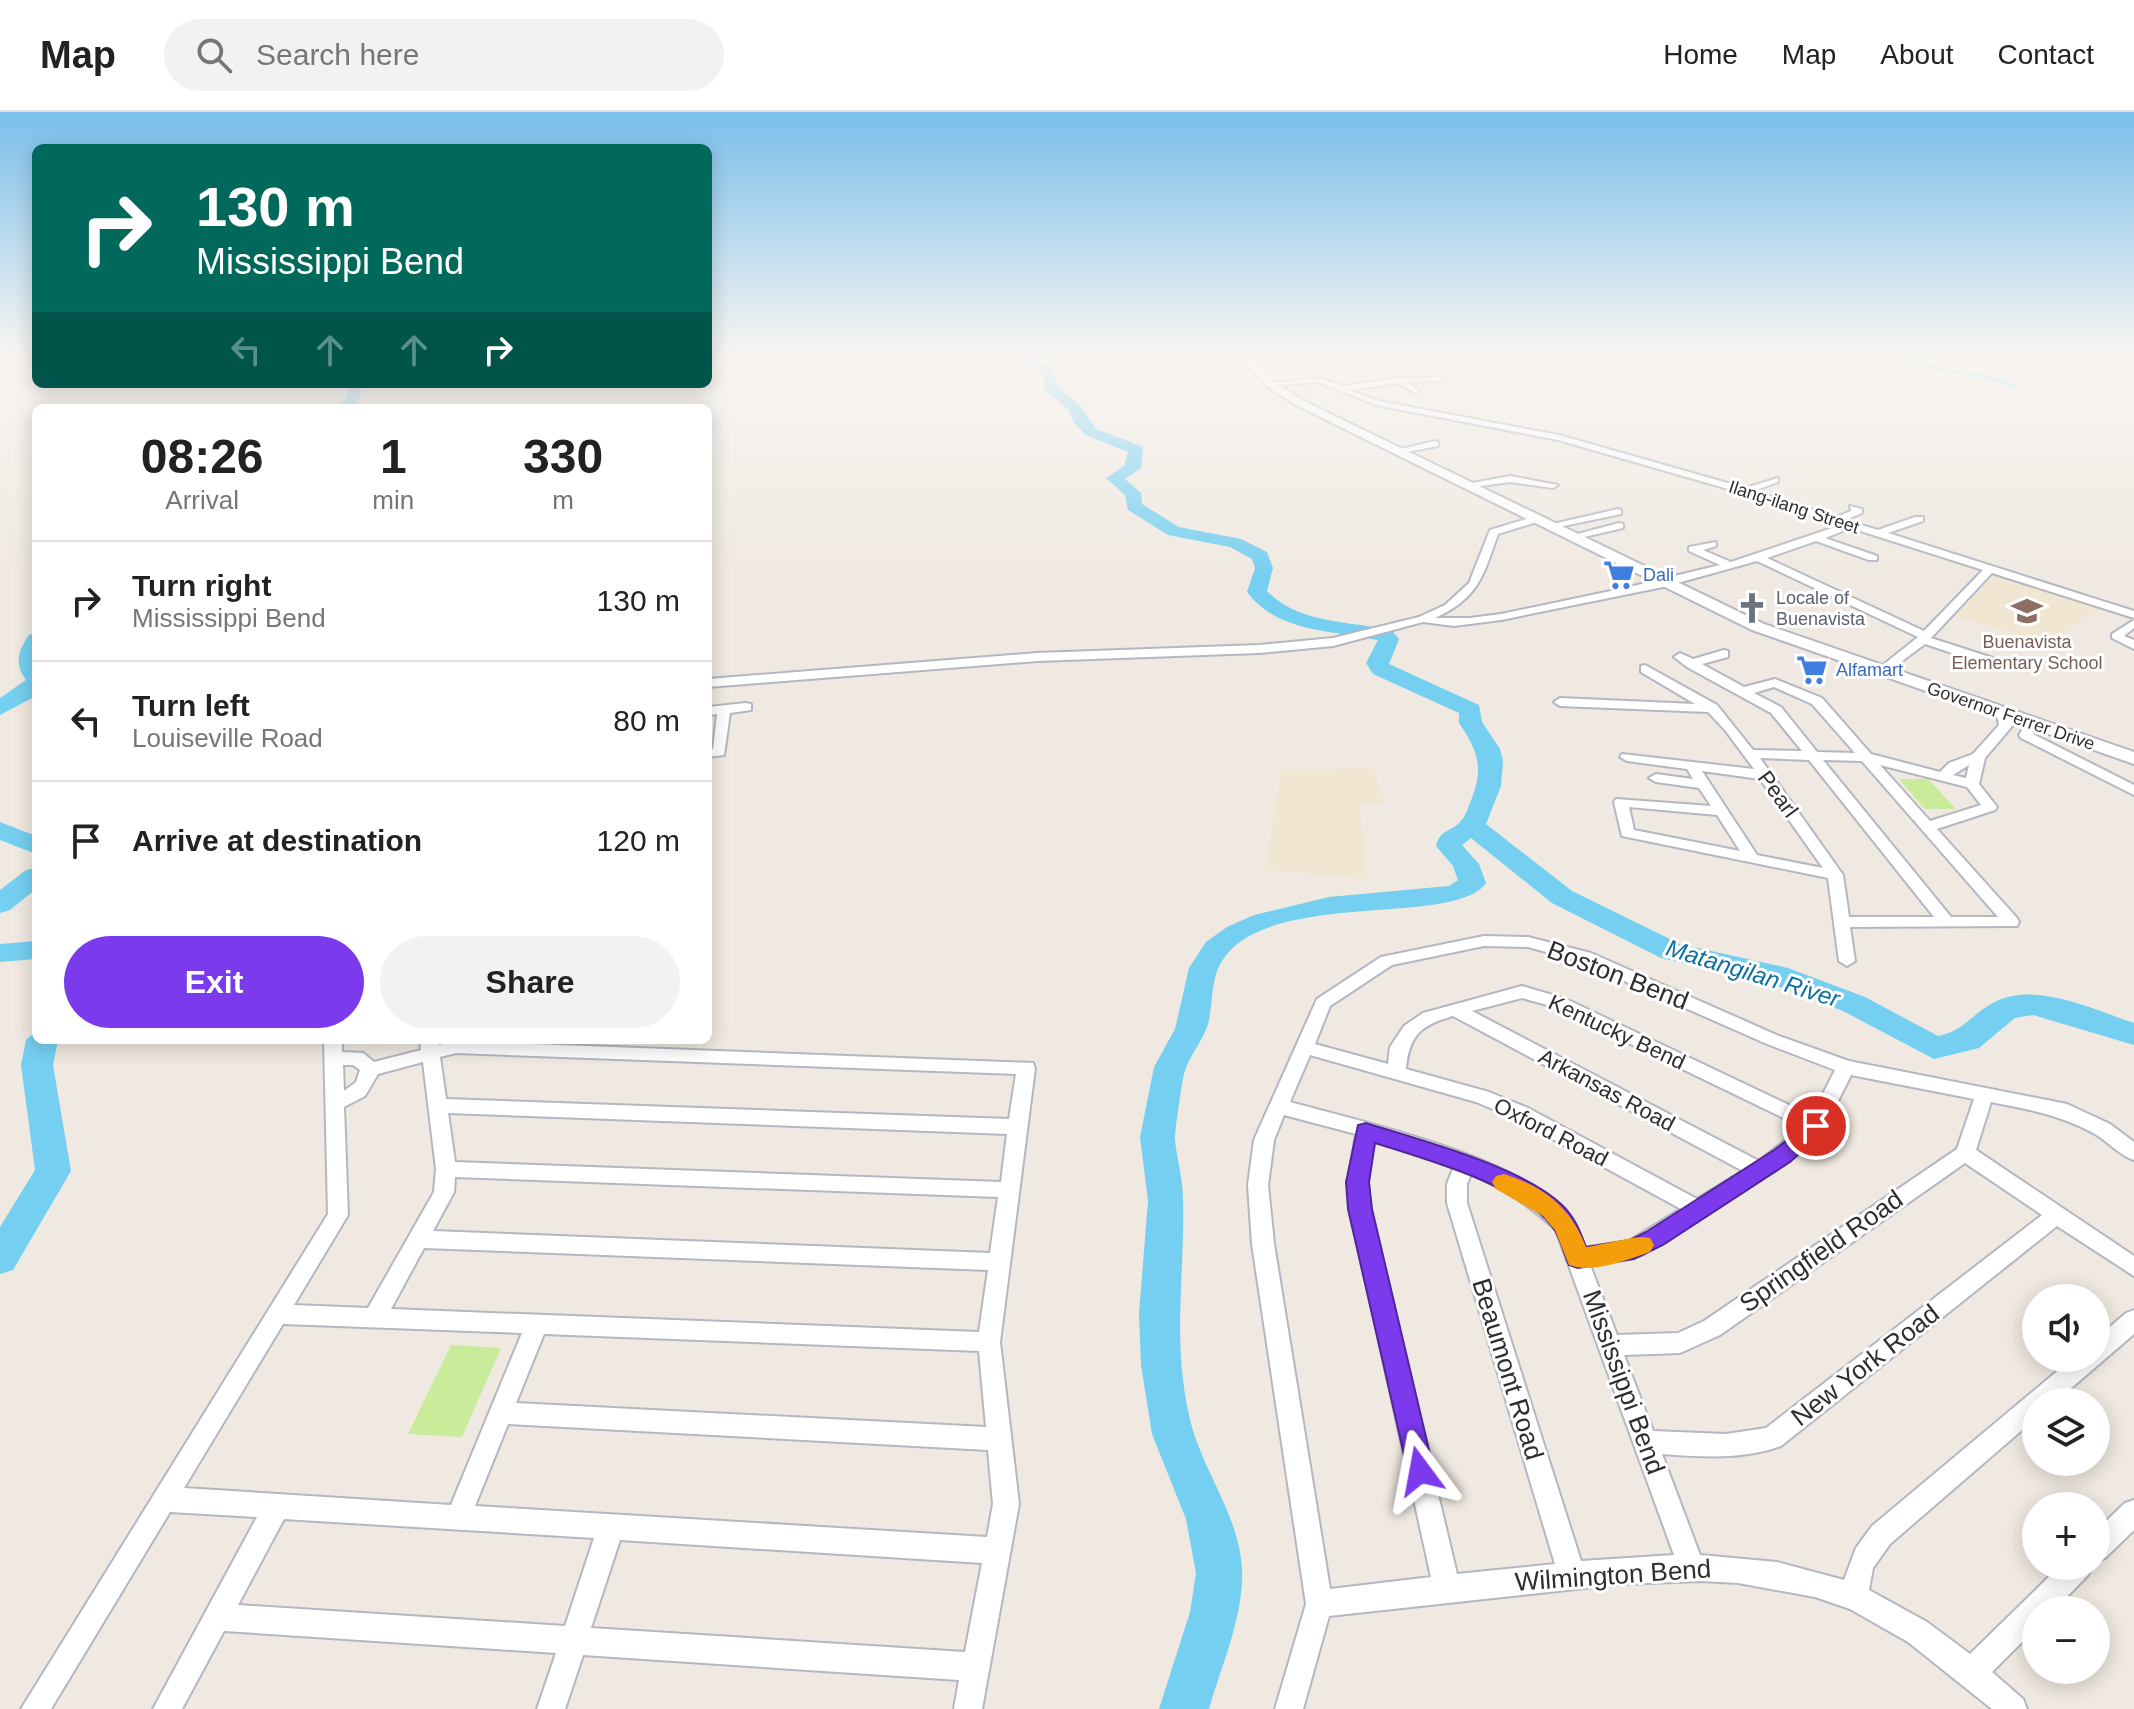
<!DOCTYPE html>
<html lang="en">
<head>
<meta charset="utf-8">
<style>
  body { margin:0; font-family:Arial,sans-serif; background:#f2f2f2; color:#222; height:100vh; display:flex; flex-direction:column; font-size:30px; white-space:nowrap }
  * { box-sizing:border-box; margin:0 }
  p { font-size:26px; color:#767676 }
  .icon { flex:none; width:44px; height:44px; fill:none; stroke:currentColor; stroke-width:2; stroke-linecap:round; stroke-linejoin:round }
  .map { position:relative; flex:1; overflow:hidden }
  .panel { position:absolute; left:32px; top:292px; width:680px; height:640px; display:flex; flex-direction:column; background:#fff; border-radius:12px; box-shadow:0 4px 20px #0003 }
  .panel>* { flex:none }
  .top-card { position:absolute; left:32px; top:32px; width:680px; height:244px; border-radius:12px; box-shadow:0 4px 20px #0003; background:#00695c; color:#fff; overflow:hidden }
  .fabs { position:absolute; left:2022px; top:1172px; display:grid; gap:16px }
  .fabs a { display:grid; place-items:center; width:88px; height:88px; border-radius:50%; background:#fff; box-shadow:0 4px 20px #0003; font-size:40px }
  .pin { position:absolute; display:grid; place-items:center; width:68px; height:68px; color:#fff; margin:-34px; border:4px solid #fff; border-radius:50%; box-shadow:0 2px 8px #0007 }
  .me { position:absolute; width:88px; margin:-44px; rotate:347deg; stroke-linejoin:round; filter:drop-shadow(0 0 6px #0008) }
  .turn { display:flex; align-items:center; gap:28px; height:168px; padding:0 32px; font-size:36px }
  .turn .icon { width:104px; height:104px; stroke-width:2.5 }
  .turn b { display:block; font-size:56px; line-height:68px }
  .lanes { display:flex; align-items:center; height:76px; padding:0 32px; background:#0003; justify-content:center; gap:40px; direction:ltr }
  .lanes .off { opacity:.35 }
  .eta { display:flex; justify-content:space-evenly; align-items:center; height:136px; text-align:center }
  .eta b { font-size:48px; font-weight:600; line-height:56px }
  .primary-button { display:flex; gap:16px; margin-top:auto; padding:16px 32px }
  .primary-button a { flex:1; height:92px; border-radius:48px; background:#7c3aed; color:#fff; font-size:32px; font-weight:600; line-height:92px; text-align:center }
  .primary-button a+a { background:#f2f2f2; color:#222 }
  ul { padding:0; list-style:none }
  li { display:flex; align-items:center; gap:24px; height:120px; padding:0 32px; border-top:2px solid #e0e0e0 }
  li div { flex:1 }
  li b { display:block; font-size:30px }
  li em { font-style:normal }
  header { display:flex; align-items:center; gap:48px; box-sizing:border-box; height:112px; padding:0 40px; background:#fff; border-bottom:2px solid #e0e0e0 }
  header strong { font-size:38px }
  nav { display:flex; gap:44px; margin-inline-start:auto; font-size:28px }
  .search { width:560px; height:72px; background:#f2f2f2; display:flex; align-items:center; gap:20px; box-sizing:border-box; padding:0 28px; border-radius:44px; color:#767676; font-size:30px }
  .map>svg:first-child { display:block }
</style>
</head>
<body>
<header>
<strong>Map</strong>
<div class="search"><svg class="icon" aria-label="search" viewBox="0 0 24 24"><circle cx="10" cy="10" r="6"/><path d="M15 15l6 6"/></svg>Search here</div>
<nav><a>Home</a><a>Map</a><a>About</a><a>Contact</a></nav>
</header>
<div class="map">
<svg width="2134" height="1597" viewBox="0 0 2134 1597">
  <rect width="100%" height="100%" fill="#efe9e1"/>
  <path fill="#f0e6d1" d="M1996,462L2102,495L2047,531L1955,504Z
    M1373,656L1385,692L1359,690L1367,767L1265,758L1282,658Z"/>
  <path fill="#c9ec9a" d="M1899,667H1928L1956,697H1925Z
    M451,1233L501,1236L462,1325L408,1322Z"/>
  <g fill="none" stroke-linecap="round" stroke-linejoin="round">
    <path stroke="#75cff0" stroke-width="3" d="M1872,244L1996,267L2016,275"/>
    <path fill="#75cff0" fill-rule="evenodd" d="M1028,244H1042L1039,251L1053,255L1058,275L1079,292L1096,317L1143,335L1141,356L1125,367L1141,381L1142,392L1179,415L1241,427L1267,440L1273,456L1267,479C1300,513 1350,508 1392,519L1399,527L1389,552L1479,593L1482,610L1500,637L1503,649L1501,674L1486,712L1572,779L1680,832L1788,856L1865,885L1938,924C1966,918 1972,901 1995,890C2036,869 2095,898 2134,911V933L2033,903L2015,906L1979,936L1934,947L1843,899L1769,871L1661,846L1552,791L1471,726L1462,733L1479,752L1486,771C1455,816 1267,776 1222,849C1211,866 1213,889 1209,908C1205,928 1189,942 1184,962C1182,969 1174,1024 1175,1028C1177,1048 1183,1066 1183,1087C1185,1162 1172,1228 1189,1303C1200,1356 1239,1401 1242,1457C1244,1504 1222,1552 1209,1597H1159L1190,1500L1196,1461L1186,1407L1152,1322L1141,1253L1139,1201L1148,1089L1140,1025L1154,955L1175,917L1189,856L1206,830L1227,815L1254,803L1329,785L1449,774L1458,768L1453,754L1436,734C1440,717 1452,720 1461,709C1466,704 1469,693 1472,686C1484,655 1477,637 1459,611V601L1373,562L1366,551L1378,528C1332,518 1278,521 1247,480L1255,456L1252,447L1230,435L1168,423L1128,398L1125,383L1106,366L1124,354L1128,340L1086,323L1074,311L1069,298L1044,277L1042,260L1023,252Z
      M346,272H360L361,286L351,296H336L347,285Z
      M36,521V584L0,603V586L26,568C14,551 18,539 29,523Z
      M0,710L36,724V742L0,728Z
      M36,756V777L10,798L0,801V778L26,758Z
      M36,829V847L0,850V832Z
      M36,919V928H58L53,953L71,1059L13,1158L0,1162V1115L35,1058L21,953L26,928Z"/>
    <defs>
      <path id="minor" d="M1444,265L1441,269L1407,270L1419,279L1415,281L1398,271L1350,278L1378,289L1559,323L1745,376L1778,366V370L1754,379L1836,405L1851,399L1850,394L1862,397V401L1845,408L1878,418L1915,405H1923V409L1888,421L2134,499V506L1992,461L1931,526L1996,547V553H1988L1925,532L1882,564L1878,563V557L1918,525L1757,449L1663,475L1501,508L1454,514L1423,510L1333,534L1259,541L1037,549L708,575V567L1037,541L1259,533L1333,526L1419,505L1445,493L1469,471L1490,418L1536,404L1540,405V409L1498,422C1483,464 1479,486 1435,506H1470L1501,502L1625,476L1720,453L1689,439V435L1716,430V434L1703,438L1731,450L1841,413L1742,381L1558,328L1376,293L1318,270L1270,274L1266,272L1319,266L1342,274L1399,266ZM1851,416L1983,458L1924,519L1767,446L1816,429L1869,448H1877V444L1825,426Z
        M1435,329L1438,330V334L1396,342L1392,339Z
        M1510,364L1558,373L1553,376L1510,370L1466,376L1461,373Z
        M1618,397L1621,398V402L1549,417L1544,414Z
        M1619,411L1623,412V416L1571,428L1566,425Z
        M2134,508V516L2124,524L2134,528V537L2112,526V522Z
        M1724,538L1728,539V545L1702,552L1744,575L1775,567L1822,586L1871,642L1940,660L1949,651L1973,642L1999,613L1996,600L1997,597H2007L2013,613L1985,646L1979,672L1997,695L1995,698L1937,717L2017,806L2019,810L2017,814L1850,815L1855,849L1847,854L1839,849L1828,766L1622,724L1614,690L1616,687L1711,694L1699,676L1656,670L1649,666L1656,662L1693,667L1687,657L1627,649L1620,645L1622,642L1754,657L1725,618L1708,600L1560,594L1554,590L1560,586L1695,592L1641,560V554L1645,553L1717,593L1753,638L1802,639L1771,601L1687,555L1674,545L1680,541L1693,547ZM1774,575L1812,592L1855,641L1817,640L1781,595L1754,581ZM1760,646L1809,648L1934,805H1849L1843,763ZM1823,648L1862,649L1998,805H1951ZM1880,653L1967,675L1981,693L1930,709ZM1969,653L1966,666L1953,663ZM1702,659L1760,667L1823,756L1757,743ZM1629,695L1717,703L1740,739L1634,718Z
        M746,591L751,592V598L730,601L724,643L708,645V637H713L717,602L708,603V595Z
        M2033,607L2040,611L2033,622L2134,673V683L2021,626L2019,623L2028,608Z
        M1484,824L1528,825L1591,841L1779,924L1849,949L2067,992L2110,1012L2134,1030V1048C2118,1043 2107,1028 2093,1021C2060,1003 2027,997 1991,990L1976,1038L2134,1144V1164L2057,1114L1781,1334C1743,1348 1702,1345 1662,1342L1700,1443L1777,1450L1844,1468L1856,1436L1872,1414L2073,1246H2096V1227L2126,1201L2134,1198V1222L2055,1290H2036V1306L1890,1432L1873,1456L1869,1478L1927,1510L1970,1542L2060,1454H2092L2088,1463L2054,1498H2036V1516L1992,1560L2023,1587L2027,1597H1992L1908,1530L1850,1497L1815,1485L1738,1471L1700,1469L1622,1472L1329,1504L1303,1597H1275L1306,1492L1252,1132L1248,1073L1254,1028L1317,887L1381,845ZM1484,834L1528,835L1579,849L1767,932L1835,958L1812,1004L1566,887L1522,874L1423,901L1404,914L1390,935L1388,952L1315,932L1330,894L1392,853ZM1522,886L1554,895L1802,1015L1759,1049L1472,899ZM1453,904L1743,1059L1697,1087L1528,996L1489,980L1406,957C1409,923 1421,913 1453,904ZM1310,943L1476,990L1514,1006L1681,1097L1629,1129L1584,1136C1581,1127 1578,1115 1573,1108C1527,1046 1363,1010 1290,990ZM1851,963L1974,987L1957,1037L1704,1209L1678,1221L1617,1223L1590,1153L1642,1143L1789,1049L1823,1019ZM1284,1003L1356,1022L1348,1070L1350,1097L1431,1465L1330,1477L1274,1132L1268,1073L1274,1028ZM1374,1028L1454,1054L1447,1072V1091L1555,1452L1457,1462L1370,1097L1368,1070ZM1965,1051L2042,1103L1766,1316L1726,1322L1653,1319L1624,1243L1680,1241L1720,1223ZM1471,1062C1503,1077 1530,1093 1556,1118L1674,1443L1581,1449L1467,1091V1072Z
        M324,928H342V940L363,941L374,950L421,938L420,928H438L439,933L456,929L1033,951L1035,956L1000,1230L1019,1392L982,1597H954L959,1568L583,1543L565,1597H537L556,1541L224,1519L182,1597H153L257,1405L170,1400L51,1597H21L328,1102ZM456,941L1016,962L1009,1007L446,987L440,945ZM423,950L436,1057L434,1080L368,1196L294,1193L348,1103L344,995L365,984L378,962ZM343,953H353L360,958L356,970L344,979ZM448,1001L1007,1022L1001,1070L455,1050ZM455,1065L998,1085L990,1141L433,1119L454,1080ZM424,1136L988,1158L979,1220L391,1197ZM283,1212L522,1221L451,1393L184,1376ZM544,1222L979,1239L986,1315L516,1291ZM508,1312L988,1338L993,1392L987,1425L475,1394ZM284,1407L594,1426L565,1514L238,1493ZM620,1428L982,1451L965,1540L591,1516Z
        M2134,1388V1418L2105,1446L2096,1450V1419L2125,1391Z"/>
      <path id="secondary" d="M1240,244H1251L1274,270L1306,290L1764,512L2134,640V652L1752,518L1298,294L1266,274Z"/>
    </defs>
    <use href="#minor" stroke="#b4b7c1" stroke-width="4"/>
    <use href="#secondary" stroke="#b4b7c1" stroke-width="4"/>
    <use href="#minor" fill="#fff" fill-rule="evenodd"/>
    <use href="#secondary" fill="#fff" fill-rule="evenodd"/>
  </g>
  <linearGradient id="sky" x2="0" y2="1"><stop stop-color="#7abfeb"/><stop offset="0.52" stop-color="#f8f5f2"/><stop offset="1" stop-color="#f8f5f2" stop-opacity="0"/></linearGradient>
  <rect width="2134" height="468" fill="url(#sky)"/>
  <path fill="#7c3aed" stroke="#51269a" stroke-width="2" d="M1816,1006L1824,1009L1827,1014L1824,1020L1790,1050L1663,1133L1634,1147L1578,1156L1569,1153C1563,1141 1561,1125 1552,1114C1519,1073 1425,1047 1375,1031L1369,1070L1372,1097L1434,1359L1430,1369L1420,1373L1410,1369L1348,1097L1346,1070L1358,1013L1366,1011C1420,1028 1520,1054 1561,1092C1574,1104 1580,1119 1586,1135L1630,1128L1646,1120L1774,1038Z"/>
  <path fill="#f59e0b" d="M1504,1062C1545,1075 1571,1096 1586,1135C1603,1133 1637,1122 1650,1126L1654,1133L1650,1140C1626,1148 1594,1162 1569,1153L1555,1118L1543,1104L1496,1077L1492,1070L1496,1064Z"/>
  <defs>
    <symbol id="supermarket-bare" viewBox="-9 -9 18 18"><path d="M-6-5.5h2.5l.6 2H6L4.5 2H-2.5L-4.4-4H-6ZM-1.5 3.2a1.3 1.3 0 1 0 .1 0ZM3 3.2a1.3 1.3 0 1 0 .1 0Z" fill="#3f7fe0" stroke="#fff" stroke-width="2.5" paint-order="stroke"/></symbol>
    <symbol id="church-bare" viewBox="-9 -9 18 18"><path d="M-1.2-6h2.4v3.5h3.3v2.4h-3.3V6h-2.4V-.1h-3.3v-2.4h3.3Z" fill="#6b7280" stroke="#fff" stroke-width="2.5" paint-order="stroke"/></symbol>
    <symbol id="school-bare" viewBox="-9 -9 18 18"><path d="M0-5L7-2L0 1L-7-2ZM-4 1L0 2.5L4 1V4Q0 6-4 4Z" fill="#8d6e63" stroke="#fff" stroke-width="2.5" paint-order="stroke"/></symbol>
  </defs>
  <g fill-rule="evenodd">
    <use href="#supermarket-bare" x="1597" y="441" width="44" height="44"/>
    <use href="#church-bare" x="1730" y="474" width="44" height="44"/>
    <use href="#school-bare" x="2005" y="477" width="44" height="44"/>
    <use href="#supermarket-bare" x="1790" y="536" width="44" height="44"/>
  </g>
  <g text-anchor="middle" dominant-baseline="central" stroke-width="6" stroke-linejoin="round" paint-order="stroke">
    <g font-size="18" fill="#2e2e2e" stroke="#fff">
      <text transform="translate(1794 395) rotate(18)">Ilang-ilang Street</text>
      <text transform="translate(2011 604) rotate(19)">Governor Ferrer Drive</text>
    </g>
    <g font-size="18" fill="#366cbe" stroke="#fff" text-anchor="start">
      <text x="1643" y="463">Dali</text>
      <text x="1836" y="558">Alfamart</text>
    </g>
    <g font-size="18" fill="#5b616d" stroke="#fff" text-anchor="start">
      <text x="1776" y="486">Locale of<tspan x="1776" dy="21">Buenavista</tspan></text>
    </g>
    <g font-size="18" fill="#785e54" stroke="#fff">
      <text x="2027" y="530">Buenavista<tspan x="2027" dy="21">Elementary School</tspan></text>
    </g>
    <g font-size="22" fill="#2e2e2e" stroke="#fff">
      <text transform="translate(1778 682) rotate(54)">Pearl</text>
      <text transform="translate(1617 920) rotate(25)">Kentucky Bend</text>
      <text transform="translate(1607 978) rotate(28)">Arkansas Road</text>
      <text transform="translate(1551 1020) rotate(27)">Oxford Road</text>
    </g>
    <g font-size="24" font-style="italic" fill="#0d6fa3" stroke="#fff">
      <text transform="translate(1753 861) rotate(17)">Matangilan River</text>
    </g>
    <g font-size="26" fill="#2e2e2e" stroke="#fff">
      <text transform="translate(1618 863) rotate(21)">Boston Bend</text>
      <text transform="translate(1821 1139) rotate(-35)">Springfield Road</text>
      <text transform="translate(1865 1253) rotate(-38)">New York Road</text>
      <text transform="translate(1508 1257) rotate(73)">Beaumont Road</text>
      <text transform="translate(1624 1270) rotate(70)">Mississippi Bend</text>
      <text transform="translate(1613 1463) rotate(-4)">Wilmington Bend</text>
    </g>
  </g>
</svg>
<div class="fabs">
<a><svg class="icon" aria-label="sound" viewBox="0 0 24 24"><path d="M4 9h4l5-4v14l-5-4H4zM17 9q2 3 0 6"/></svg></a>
<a><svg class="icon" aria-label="layers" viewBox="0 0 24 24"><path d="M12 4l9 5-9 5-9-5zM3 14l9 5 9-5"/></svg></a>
<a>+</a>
<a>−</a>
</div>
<div class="pin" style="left:1816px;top:1014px;background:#d93025"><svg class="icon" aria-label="arrive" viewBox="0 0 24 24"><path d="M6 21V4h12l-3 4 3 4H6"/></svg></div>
<svg class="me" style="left:1420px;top:1359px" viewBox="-20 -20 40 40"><path d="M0-17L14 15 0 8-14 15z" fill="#7c3aed" stroke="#fff" stroke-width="4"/></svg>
<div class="top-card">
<div class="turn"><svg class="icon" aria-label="right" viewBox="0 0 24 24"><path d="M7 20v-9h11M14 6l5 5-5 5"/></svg><div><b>130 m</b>Mississippi Bend</div></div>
<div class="lanes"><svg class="icon off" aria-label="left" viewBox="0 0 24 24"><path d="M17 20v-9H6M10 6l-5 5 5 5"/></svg><svg class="icon off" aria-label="ahead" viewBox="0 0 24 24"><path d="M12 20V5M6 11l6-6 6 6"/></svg><svg class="icon off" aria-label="ahead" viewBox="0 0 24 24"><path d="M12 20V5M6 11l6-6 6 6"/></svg><svg class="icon" aria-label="right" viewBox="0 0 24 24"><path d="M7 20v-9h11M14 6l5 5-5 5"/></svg></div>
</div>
<section class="panel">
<div class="eta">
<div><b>08:26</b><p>Arrival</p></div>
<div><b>1</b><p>min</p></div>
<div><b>330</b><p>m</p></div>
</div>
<ul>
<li><svg class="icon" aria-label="right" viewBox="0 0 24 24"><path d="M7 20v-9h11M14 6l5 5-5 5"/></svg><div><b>Turn right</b><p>Mississippi Bend</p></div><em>130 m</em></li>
<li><svg class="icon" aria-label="left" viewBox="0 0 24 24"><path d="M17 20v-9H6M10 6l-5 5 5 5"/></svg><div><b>Turn left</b><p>Louiseville Road</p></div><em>80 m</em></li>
<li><svg class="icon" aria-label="arrive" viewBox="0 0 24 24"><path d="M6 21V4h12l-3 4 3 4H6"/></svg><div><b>Arrive at destination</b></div><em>120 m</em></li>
</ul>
<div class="primary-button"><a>Exit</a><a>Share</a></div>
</section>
</div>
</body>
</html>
